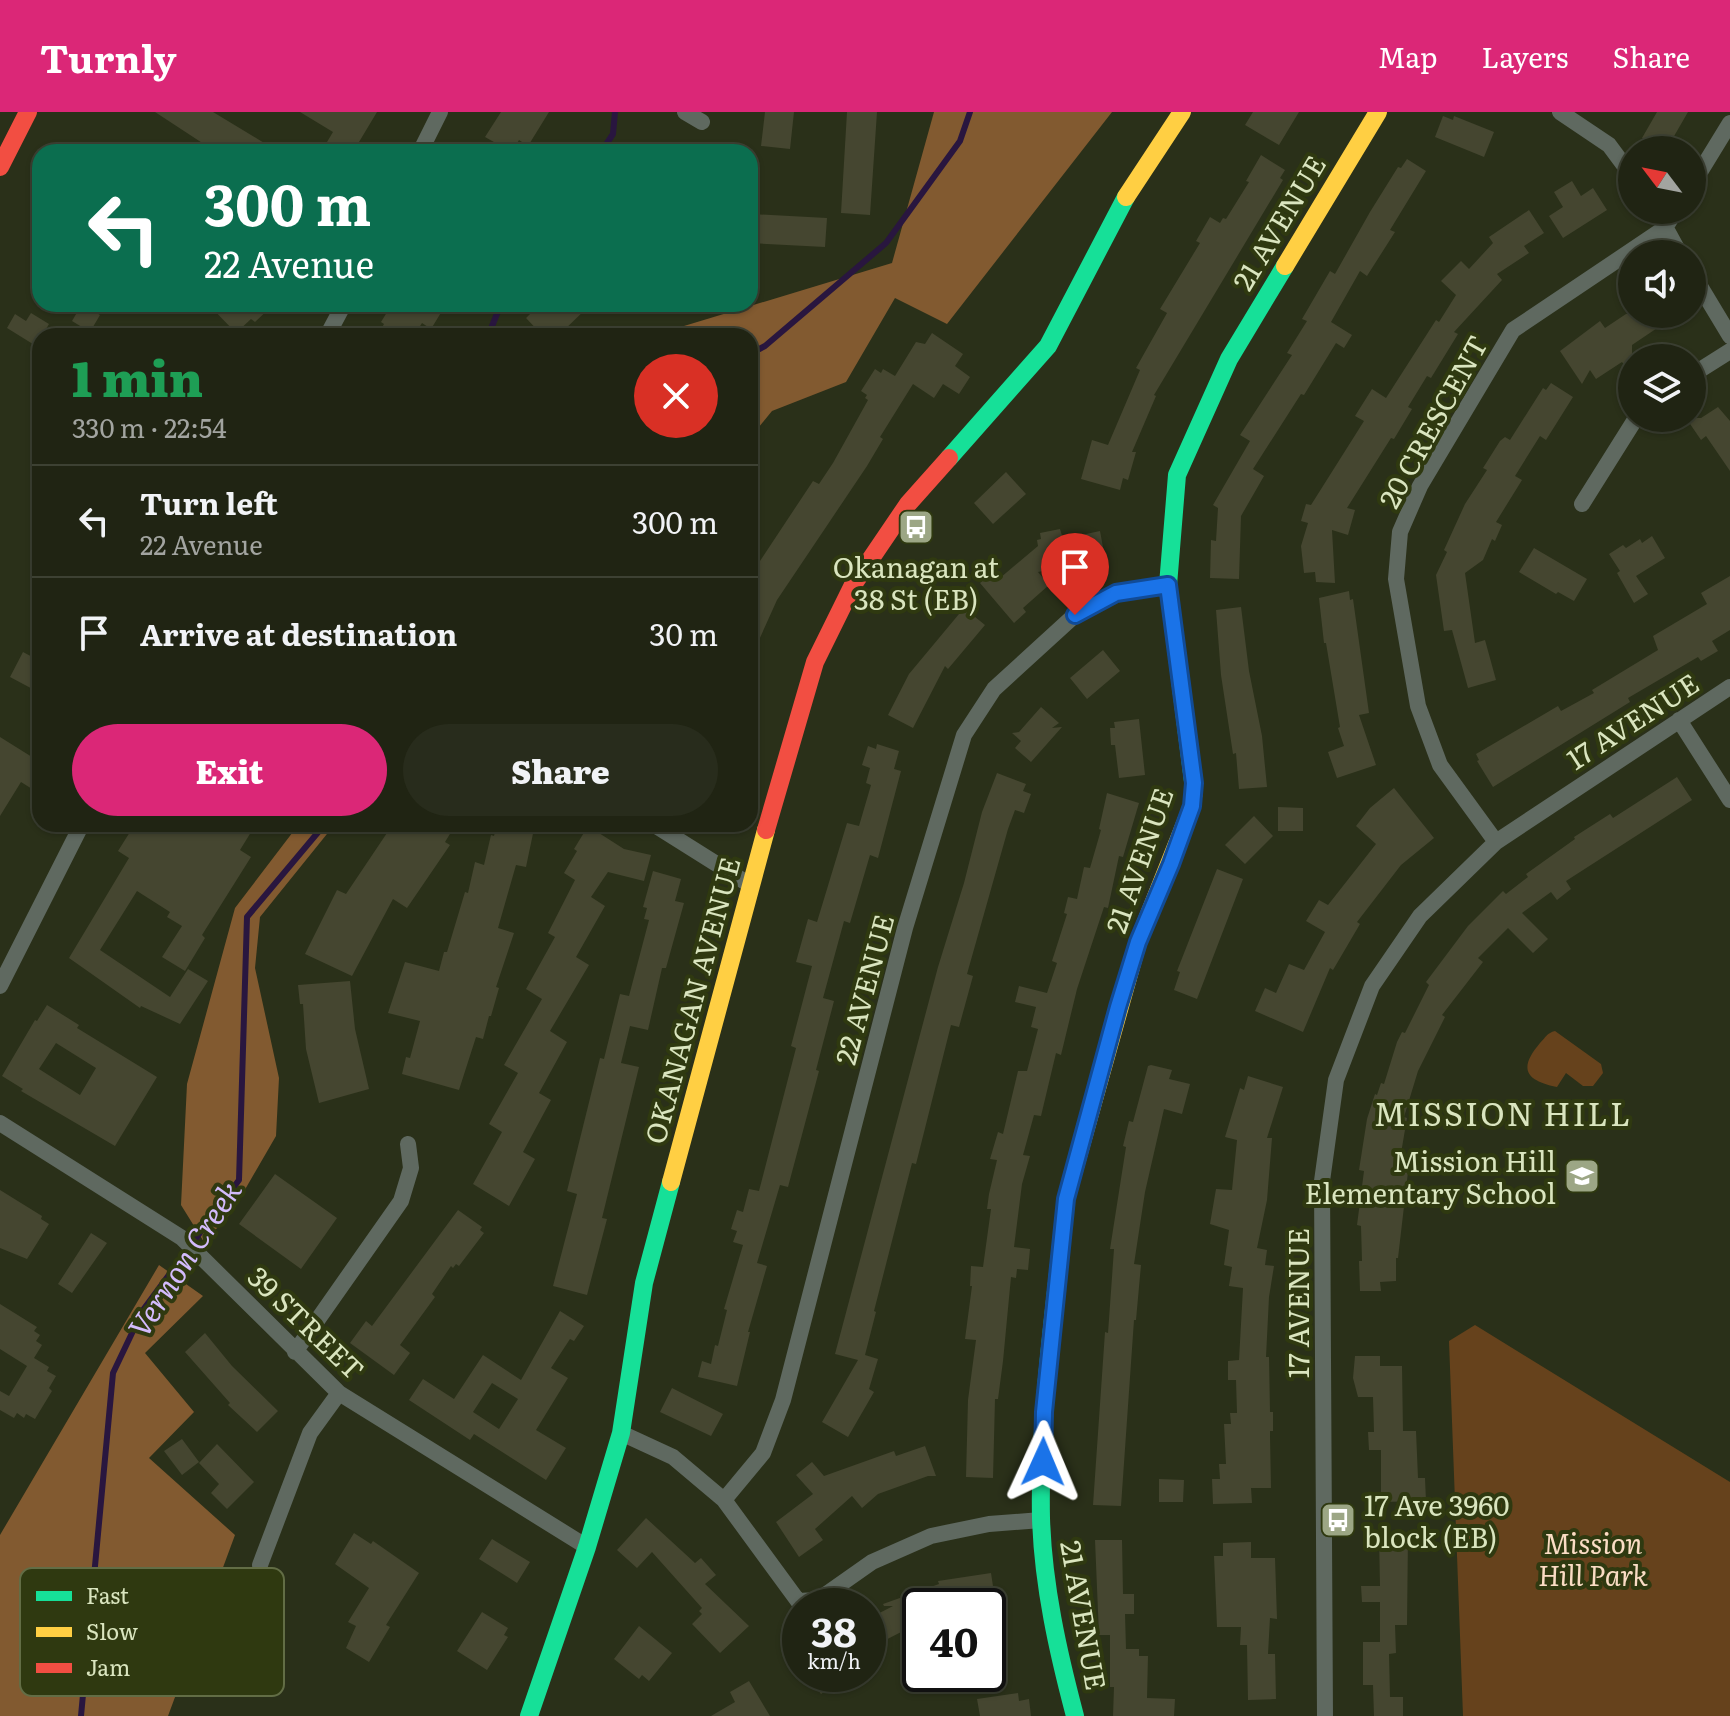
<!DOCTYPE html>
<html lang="en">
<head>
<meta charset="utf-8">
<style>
  body { margin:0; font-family:Literata,serif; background:#282c1c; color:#f1f3f6; height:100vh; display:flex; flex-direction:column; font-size:30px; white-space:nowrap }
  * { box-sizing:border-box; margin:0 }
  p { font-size:26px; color:#a2a4a0 }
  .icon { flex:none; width:44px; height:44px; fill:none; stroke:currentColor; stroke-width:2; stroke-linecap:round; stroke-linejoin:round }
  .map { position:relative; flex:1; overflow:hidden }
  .details { position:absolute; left:32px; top:216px; width:726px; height:504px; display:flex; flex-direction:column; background:#202413; border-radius:24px; box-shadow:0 2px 6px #0004,0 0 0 2px #3d4133 }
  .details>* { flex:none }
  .banner { position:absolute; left:32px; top:32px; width:726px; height:168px; border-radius:24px; box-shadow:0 2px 6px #0004,0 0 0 2px #3d4133; background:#0b6e4f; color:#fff; overflow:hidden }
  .needle { width:52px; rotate:302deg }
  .controls { position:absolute; left:1618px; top:24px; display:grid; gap:16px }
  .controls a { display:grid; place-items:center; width:88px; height:88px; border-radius:50%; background:#202413; box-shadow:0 2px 6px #0004,0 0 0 2px #3d4133; font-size:40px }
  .speed { position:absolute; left:782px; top:1476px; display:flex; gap:16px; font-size:40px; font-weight:700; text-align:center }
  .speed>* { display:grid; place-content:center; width:104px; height:104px; border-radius:50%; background:#202413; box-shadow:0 2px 6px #0004,0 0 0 2px #3d4133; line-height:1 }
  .speed small { font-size:20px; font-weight:400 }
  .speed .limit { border:4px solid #111; border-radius:12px; background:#fff; color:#111 }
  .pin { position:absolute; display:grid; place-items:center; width:68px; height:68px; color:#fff; margin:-82px -34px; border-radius:50% 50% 50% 0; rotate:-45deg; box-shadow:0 0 8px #0007 }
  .pin .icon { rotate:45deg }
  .me { position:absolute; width:88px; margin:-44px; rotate:1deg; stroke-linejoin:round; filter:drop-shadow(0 0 6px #0008) }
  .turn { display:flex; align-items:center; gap:28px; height:168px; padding:0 40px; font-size:36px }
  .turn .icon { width:104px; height:104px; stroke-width:2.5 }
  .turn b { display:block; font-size:56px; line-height:68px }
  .round { display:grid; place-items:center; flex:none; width:84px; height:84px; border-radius:42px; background:#282c1c }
  .head { display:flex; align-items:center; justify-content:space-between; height:136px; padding:0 40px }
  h1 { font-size:48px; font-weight:800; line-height:60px; color:#1e9e55 }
  .button { display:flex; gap:16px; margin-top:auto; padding:16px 40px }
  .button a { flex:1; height:92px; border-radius:48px; background:#db2777; color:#fff; font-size:32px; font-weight:800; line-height:92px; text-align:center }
  .button a+a { background:#282c1c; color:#f1f3f6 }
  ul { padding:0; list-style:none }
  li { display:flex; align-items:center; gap:24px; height:112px; padding:0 40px; border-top:2px solid #3d4133 }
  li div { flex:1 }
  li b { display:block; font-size:30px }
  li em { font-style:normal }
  header { display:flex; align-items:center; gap:48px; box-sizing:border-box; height:112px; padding:0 40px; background:#db2777; color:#fff }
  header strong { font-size:38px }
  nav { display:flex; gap:44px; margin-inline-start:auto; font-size:28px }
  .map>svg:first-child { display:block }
</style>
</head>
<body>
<header>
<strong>Turnly</strong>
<nav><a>Map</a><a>Layers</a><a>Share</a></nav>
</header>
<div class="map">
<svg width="1730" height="1604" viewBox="0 0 1730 1604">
  <rect width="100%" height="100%" fill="#2a3019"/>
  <path fill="#66421c" d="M1555,919L1601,952L1603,961L1593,974H1583L1566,961L1557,975C1524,968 1519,956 1540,931C1546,925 1547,921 1555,919Z
    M1475,1213L1730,1370V1604H1463L1449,1229Z"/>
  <path fill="#825a30" d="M934,0H1112L947,212L895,186L846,270L772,299L750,326V224H651L892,151Z
    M299,712H335L260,805L255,856L279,966L276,1024L232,1100L204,1130L181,1093L187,972L235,796Z
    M159,1153L203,1184L145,1241L194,1300L149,1346L235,1423L168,1604H0V1423Z"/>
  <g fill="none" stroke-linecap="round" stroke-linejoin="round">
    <path stroke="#29163f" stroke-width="6" d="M601,40L613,22L615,0
      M488,224L501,192
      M750,242L765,234L886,131L960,29L970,0
      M81,1604L113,1261L143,1198L239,1068L247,805L325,712"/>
  </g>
  <path fill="#454630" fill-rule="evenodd" d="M155,0H213L279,40H216Z
    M300,0H377L353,40H321L333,20Z
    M501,0H549L528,34L519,28L512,40L485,25Z
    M765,0H794L790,37L761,34Z
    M847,0H877L870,103L841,101Z
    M1253,0H1299L1279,33L1245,13Z
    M1657,0H1688L1666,38L1642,26Z
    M1443,4L1453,8L1454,4L1494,20L1484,45L1435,25Z
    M1261,43L1285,58L1280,66L1283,68L1154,283L1156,284L1132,340H1136L1128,368L1123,366L1120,378L1081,367L1092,328L1108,333L1140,258L1136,256L1167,201L1160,197L1200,131L1196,129L1210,105L1220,111L1223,106L1226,107L1249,70L1246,69Z
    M1407,47L1426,59L1390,118L1395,120L1367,164L1360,159L1331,210L1352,223L1344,236L1336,231L1304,283L1301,282L1253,357L1264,364L1241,404L1239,467L1210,466L1211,428L1216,429L1218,396L1213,393L1250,329L1240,323L1292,243L1287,241L1307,209L1302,207L1330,159L1335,162L1370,100L1398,55L1401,56Z
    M1572,69L1581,84L1593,76L1607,98L1563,126L1549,104L1563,95L1554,80Z
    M1529,98L1544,121L1524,134L1529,141L1497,162L1502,168L1454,220L1458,222L1431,266L1427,264L1408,295L1412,297L1394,327L1391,326L1347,396L1355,398L1348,423L1332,418L1335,471L1316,470L1315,460L1304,461L1301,434L1308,411L1301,409L1306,392L1311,393L1364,309L1355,304L1372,277L1386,286L1436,208L1439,210L1456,183L1441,169L1461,149L1469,157L1493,131L1489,125Z
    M752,102L827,106L825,135L750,131V104Z
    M82,192L100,203L90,220L72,209Z
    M208,192H274L255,210L251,207L236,221Z
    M392,192H431L442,199L431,217L422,211L414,224H377L384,212L381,210Z
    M540,192H591L558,224H543L526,206Z
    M31,201L49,212L36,234L7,216L15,202L26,209Z
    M1626,202H1678L1632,233V264L1622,250L1596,267L1590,258L1582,272L1560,239L1600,209L1605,216Z
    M932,221L963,242L955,254L970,265L959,282L943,272L934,286L913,272L880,325L883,327L867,354L777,488L750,548V464L813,369L819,372L833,351L868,288L865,286L867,283L861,279L875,257L881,261L883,257L895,264L916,230L925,232Z
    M1551,271L1573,285L1546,328L1540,324L1515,364L1522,368L1496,410L1502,413L1495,429L1492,427L1483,448L1465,461L1475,531L1485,528L1496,568L1468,576L1452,518L1444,519L1436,463L1447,440L1444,438L1465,392L1487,358L1483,356L1500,329L1505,325L1510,328L1543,276L1546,278Z
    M1718,295L1730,309V359L1706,324L1701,328L1686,306H1701Z
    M1006,360L1026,382L993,412L974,391Z
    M1060,417L1063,427L1100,419L1105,446L1038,460L1049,473L1023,496L1026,500L1014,511L980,471L994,459L1000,466L1038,434L1037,428L1041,427L1040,421Z
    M1652,424L1665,446L1636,464L1648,482L1634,491L1617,461L1620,459L1609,442L1623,433L1626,436L1640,427L1642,431Z
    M1534,436L1587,467L1574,489L1558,480L1556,482L1519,460Z
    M1730,464V518L1712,529L1718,539L1701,549L1698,545L1628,586L1630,590L1493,675L1477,649L1479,648L1476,642L1558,594L1561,599L1594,581L1592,578L1658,538L1653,524L1707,492L1701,481Z
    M1349,479L1350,488L1353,487L1369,601L1359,603L1376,653L1337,666L1328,640L1344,634L1338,616L1340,615L1326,531H1324L1319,486Z
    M1241,495L1249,559L1262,624L1267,675L1239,677L1236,641L1233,642L1221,563L1216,498Z
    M964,496L985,513L948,557L945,554L913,616L888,603L909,562Z
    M1103,538L1120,559L1087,587L1070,566Z
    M23,540L40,549V581L10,565Z
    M1041,595L1059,611L1052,616L1062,615L1031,650L1015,636L1021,629L1012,621L1019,620Z
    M1139,607L1145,663L1119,666L1115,633H1111L1110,616H1115L1114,610Z
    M0,625L40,650V682L21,670L0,704Z
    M877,632L899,639L894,657L901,659L878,746L870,743L850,811L844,809L823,886L834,889L816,958L819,959L788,1075L780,1073L757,1151L767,1154L748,1220H750L737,1274L698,1265L702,1249L711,1252L715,1233L718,1234L727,1198L724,1197L743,1133L733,1130L737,1119L731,1117L737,1098L743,1100L749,1077L759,1079L796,936L791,934L812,854L796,850L808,807L817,810L847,711L859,714L871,673L866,671L870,656L862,653L868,634L876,637Z
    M997,661L1026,672L1023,679L1031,682L1024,701L1015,698L1008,717L967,862L973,864L959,915L951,913L916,1052L912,1051L874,1199L876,1200L865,1243L878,1247L869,1277L874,1280L848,1325L822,1310L858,1248L835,1242L938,855L964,771L982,700Z
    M1677,665L1692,688L1566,769L1571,777L1557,788L1551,780L1522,801L1548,827L1533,841L1508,816L1478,846L1483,850L1442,903L1445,905L1418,959L1404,1005L1407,1006L1398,1059L1408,1060L1398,1146H1396V1169L1380,1170L1381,1179H1360L1359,1149H1362L1361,1114L1357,1113L1364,1059L1359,1058L1367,1007L1375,982L1377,983L1381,971L1384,972L1397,930L1402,920L1405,921L1429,873L1426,870L1468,814L1503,779L1506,782L1528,765L1526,762L1575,727L1574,725L1610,702L1613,706Z
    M1394,676L1434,726L1401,753L1357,810L1360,812L1333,858L1330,856L1303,920L1255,899L1265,876L1276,881L1289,852L1304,858L1325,820L1306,809L1319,788L1328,793L1376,732L1356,714L1370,696Z
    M1107,681L1139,691L1123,745L1119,744L1108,796L1104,795L1077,877L1061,943L1056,941L1041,1004L1034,1003L1023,1043L1030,1044L1022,1072L1014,1135L1030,1137L1028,1158L1017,1157L1016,1166L1011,1165L1003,1249L998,1287H995L993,1366L966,1365L968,1288L976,1228L965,1227L972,1174H970L971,1154L983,1155L991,1097H987L989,1082L997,1048L990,1047L998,1020L1003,1022L1018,959H1027L1038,917L1031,915L1036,895L1015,890L1019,874L1047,881L1057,851L1052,849L1067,802L1064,801L1068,785L1077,787L1084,755L1090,756L1101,718L1099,717Z
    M1278,695L1303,696V719H1278Z
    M1254,704L1273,724L1245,752L1225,733Z
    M135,712H256L240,738L251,745L202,823L205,826L185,859L162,845L182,814L167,805L170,800L137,779L100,838L170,885L188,857L208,869L180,912L141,894L140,896L69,846L129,746L118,739Z
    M393,712H456L445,730L450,733L407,796L393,787L352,864L305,842L337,778L346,782Z
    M497,712H535L526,755L516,753L498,816L514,821L496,875L499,876L491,904H489L483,927L476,925L459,978L402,962L406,945L410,946L420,909L388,901L405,850L439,859L444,840H447L465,780L468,781L475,750L484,753L491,723L494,724Z
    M588,714L624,737L651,743L644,769L608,760L591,785L605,794L576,845L589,853L550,919L567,930L539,981L551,988L523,1040L535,1047L509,1094L473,1072L502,1020L489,1012L518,961L504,953L542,887L526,877L555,825L548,821L575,768L564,761L577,739L574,737Z
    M1217,757L1243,767L1197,887L1174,878L1180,860L1177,859Z
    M653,759L681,767L675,789L684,791L666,856H662L648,918L630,914L621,951L639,955L602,1106L607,1107L587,1183L553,1174L577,1082L567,1079L600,946L604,947L620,882L629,884L649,808L644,807L647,796L643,795Z
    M350,869L355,917L369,977L319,991L306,937L303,892H300L298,873Z
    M47,893L79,913L77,916L157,965L115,1034L21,979L23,977L2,964L35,908L37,909ZM56,931L96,956L80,983L39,957Z
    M1151,953L1172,958L1169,967L1190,972L1182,1002L1164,997L1145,1080L1134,1152L1141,1153L1136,1208H1134L1121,1394L1093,1393L1105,1220L1108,1221L1114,1137H1110L1126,1035L1123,1034L1129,1009L1133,1010L1148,954Z
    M1248,964L1283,975L1267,1026H1272L1267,1088L1257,1136L1267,1138L1265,1153L1274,1154L1269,1185L1266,1245H1269L1270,1300H1273V1319H1270V1324L1271,1376H1251L1252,1391L1213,1392L1212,1367H1220L1219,1352H1226L1224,1312H1231L1230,1301H1237L1236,1268H1228V1249L1239,1248L1243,1176L1229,1174L1232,1155L1224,1153L1229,1118L1210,1112L1216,1077L1232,1078L1237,1028L1225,1025L1240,976L1244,978Z
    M275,1062L337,1106L301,1157L239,1112Z
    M0,1078L42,1104L41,1107L49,1112L27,1147L0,1136Z
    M458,1098L482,1115L480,1118L484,1121L459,1154L456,1152L453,1156L451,1154L432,1182L435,1185L400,1233L410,1241L394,1263L350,1231L366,1209L372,1214Z
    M91,1121L107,1131L72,1181L58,1172Z
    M0,1192L37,1215L34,1219L40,1223L36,1229L42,1233L34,1246L49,1255L47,1259L56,1264L49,1276L52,1279L35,1307L26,1302L24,1306L17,1301L14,1306L0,1298V1279L9,1284L27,1254L0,1237Z
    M560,1199L584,1214L574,1229L570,1227L551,1256L568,1266L536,1318L566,1336L546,1368L474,1322L470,1328L409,1288L423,1267L454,1287L483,1243L521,1268ZM492,1271L518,1287L499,1317L473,1300Z
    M205,1221L232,1254L278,1299L257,1320L228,1293L230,1291L185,1240Z
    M1355,1244H1380V1254H1402L1403,1319H1416L1418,1366H1425L1426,1389L1381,1390V1338H1369L1368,1320H1374L1373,1285H1358L1353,1266Z
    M672,1276L723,1302L711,1324L660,1300Z
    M182,1327L199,1350L182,1363L164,1339Z
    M217,1332L254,1370L227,1397L211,1381L219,1372L199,1351Z
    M925,1334L936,1364H928L878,1382L862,1396L852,1384L815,1417L823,1428L799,1445L776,1410L813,1382L796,1363L812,1350L824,1364L894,1339L896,1344Z
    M1159,1367L1184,1368L1183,1390H1159Z
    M646,1406L695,1451L701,1446L716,1463L705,1472L749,1514L720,1541L692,1512L702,1502L699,1499L702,1496L652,1440L637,1456L617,1438Z
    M354,1421L371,1432L373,1429L419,1461L386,1513L390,1515L369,1550L346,1536L356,1514L348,1510L369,1476L335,1452Z
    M1408,1423L1407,1513H1395L1396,1541L1389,1542L1390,1585H1403V1604H1374L1373,1573H1363V1530H1380V1490H1362L1361,1474H1380L1379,1424Z
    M492,1427L530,1450L517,1471L479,1447Z
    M1095,1428H1122L1123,1482H1134V1502H1125L1126,1537H1139V1544H1148L1147,1586L1175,1587L1174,1604H1113L1114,1575H1110V1523H1099Z
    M1251,1430V1446H1275L1277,1507L1270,1506L1268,1542H1275L1276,1587L1248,1588L1247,1533H1240L1241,1515H1217L1214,1444H1223V1431Z
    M991,1461L996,1494H920V1508L906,1513L907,1517L868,1537V1507L893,1494H884L883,1492L939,1472L938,1469Z
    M482,1500L508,1516L504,1523L508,1525L487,1558L457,1539Z
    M639,1514L672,1541L649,1569L642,1563L639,1567L614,1547Z
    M805,1562H848L821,1582Z
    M749,1569L770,1604H711L735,1590L730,1580Z
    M1018,1581L1019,1589L1029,1587L1031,1604H980L977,1587Z"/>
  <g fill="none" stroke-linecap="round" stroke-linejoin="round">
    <path stroke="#5f6960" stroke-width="16" d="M685,0L702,10
      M1560,0L1609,33L1632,64
      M420,40L440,0
      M1692,73L1730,11
      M1656,98L1680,142
      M1692,161L1730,224
      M327,224L344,192
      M1692,263L1730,239
      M1582,392L1636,306
      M1679,608L1730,688
      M653,712L750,773
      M1496,730L1440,653L1418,594L1396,467L1400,420L1420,374L1513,218L1665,116L1676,98
      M0,874L82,712
      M0,1011L182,1126L339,1281L587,1435
      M295,1240L401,1089L411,1056L408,1032
      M621,1321L673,1345L724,1388L798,1489L818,1488L872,1450L931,1424L989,1412L1041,1408
      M724,1388L763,1341L783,1288L905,816L964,623L994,577L1075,503L1116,481L1168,473
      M260,1453L310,1321L339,1281
      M1325,1604L1322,1069L1336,968L1372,874L1420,804L1496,730L1730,575"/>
    <path stroke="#16e098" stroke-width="18" d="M949,346L1048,234L1126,85
      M1194,677L1168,473L1177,363L1229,247L1285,154
      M1063,1115C1053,1211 1039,1309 1041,1406C1043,1473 1058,1540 1075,1604
      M529,1604L587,1435L621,1321L644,1171L671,1070"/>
    <path stroke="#ffcf43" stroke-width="18" d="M1126,85L1182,0
      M1285,154L1378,0
      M671,1070L766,718
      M1063,1115L1066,1087L1138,830L1192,694L1194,677"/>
    <path stroke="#f24e42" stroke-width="18" d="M0,55L28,0
      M766,718L815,550L853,473L908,392L949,346"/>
  </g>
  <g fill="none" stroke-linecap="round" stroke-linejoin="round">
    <defs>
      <path id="route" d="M1043,1350L1044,1300L1066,1087L1118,895L1138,830L1171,752L1192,694L1194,671L1168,473L1116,481L1075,503"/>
    </defs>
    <use href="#route" stroke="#114b97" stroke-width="20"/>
    <use href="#route" stroke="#1a73e8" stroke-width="14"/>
  </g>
  <defs>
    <symbol id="bus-square" viewBox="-11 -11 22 22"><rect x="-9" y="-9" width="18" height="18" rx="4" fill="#9ca685" stroke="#2f3910"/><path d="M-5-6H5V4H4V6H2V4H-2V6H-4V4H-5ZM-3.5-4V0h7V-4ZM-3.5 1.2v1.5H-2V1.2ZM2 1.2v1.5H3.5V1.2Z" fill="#fff"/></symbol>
    <symbol id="school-square" viewBox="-11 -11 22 22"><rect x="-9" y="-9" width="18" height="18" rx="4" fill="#9ca685" stroke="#2f3910"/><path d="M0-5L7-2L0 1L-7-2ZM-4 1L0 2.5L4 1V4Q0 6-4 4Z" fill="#fff"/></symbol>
  </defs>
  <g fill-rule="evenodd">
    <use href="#bus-square" x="896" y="395" width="40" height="40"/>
    <use href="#school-square" x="1562" y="1044" width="40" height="40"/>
    <use href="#bus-square" x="1318" y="1388" width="40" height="40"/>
  </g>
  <g text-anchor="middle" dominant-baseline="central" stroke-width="8" stroke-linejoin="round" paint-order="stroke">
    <g font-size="28" fill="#dae5bf" stroke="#2f3910">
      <text transform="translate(1278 110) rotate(-59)">21 AVENUE</text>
      <text transform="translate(1432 309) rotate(-61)">20 CRESCENT</text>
      <text transform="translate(1632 608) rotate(-33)">17 AVENUE</text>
      <text transform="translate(1138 748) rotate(-71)">21 AVENUE</text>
      <text transform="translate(863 877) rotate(-75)">22 AVENUE</text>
      <text transform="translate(691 888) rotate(-75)">OKANAGAN AVENUE</text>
      <text transform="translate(1297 1191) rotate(-90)">17 AVENUE</text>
      <text transform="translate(307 1210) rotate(44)">39 STREET</text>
      <text transform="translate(1085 1503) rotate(80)">21 AVENUE</text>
    </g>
    <g font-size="28" fill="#dae5bf" stroke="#2f3910">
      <text x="916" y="454">Okanagan at<tspan x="916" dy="32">38 St (EB)</tspan></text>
      <text x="1556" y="1048" text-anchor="end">Mission Hill<tspan x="1556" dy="32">Elementary School</tspan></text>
      <text x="1364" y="1392" text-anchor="start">17 Ave 3960<tspan x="1364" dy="32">block (EB)</tspan></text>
    </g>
    <g font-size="28" font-style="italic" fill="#fadcc4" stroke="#2f3910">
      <text x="1593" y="1430">Mission<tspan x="1593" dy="32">Hill Park</tspan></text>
    </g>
    <g font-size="30" font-style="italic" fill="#d3bbfc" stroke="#2f3910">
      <text transform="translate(183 1146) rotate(-57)">Vernon Creek</text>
    </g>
    <g font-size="32" letter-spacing="2" fill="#dae5bf" stroke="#2f3910">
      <text x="1503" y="1000">MISSION HILL</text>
    </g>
  </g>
  <rect x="20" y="1456" width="264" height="128" rx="12" fill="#2f3910" stroke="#626d45" stroke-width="2"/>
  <rect x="36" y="1479" width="36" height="10" fill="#16e098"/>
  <rect x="36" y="1515" width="36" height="10" fill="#ffcf43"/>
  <rect x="36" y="1551" width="36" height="10" fill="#f24e42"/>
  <g font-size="22" fill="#dae5bf">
    <text x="86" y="1492">Fast</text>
    <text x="86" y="1528">Slow</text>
    <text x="86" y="1564">Jam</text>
  </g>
</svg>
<div class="controls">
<a><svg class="needle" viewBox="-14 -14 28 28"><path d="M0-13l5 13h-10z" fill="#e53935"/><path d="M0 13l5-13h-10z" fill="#a2a4a0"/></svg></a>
<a><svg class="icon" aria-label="sound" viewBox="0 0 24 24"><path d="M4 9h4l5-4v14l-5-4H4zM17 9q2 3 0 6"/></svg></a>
<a><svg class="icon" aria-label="layers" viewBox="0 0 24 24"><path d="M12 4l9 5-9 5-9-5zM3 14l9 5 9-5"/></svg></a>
</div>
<div class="speed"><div>38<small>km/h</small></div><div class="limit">40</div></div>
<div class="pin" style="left:1075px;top:503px;background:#d93025"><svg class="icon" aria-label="arrive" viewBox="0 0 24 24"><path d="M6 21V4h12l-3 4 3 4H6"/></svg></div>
<svg class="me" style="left:1043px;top:1350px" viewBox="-20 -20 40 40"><path d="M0-17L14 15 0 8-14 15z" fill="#1a73e8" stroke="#fff" stroke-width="4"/></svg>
<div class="banner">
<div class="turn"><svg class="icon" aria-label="left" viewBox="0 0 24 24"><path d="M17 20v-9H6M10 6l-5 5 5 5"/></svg><div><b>300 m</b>22 Avenue</div></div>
</div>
<section class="details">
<div class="head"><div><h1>1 min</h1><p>330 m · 22:54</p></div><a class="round" style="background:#d93025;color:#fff"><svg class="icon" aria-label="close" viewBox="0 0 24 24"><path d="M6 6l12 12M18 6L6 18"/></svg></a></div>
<ul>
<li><svg class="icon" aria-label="left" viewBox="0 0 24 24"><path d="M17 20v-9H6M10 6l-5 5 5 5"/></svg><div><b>Turn left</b><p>22 Avenue</p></div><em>300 m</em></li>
<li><svg class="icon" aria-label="arrive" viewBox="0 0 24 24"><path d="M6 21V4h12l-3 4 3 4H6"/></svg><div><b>Arrive at destination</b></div><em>30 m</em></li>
</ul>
<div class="button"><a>Exit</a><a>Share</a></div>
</section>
</div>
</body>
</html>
